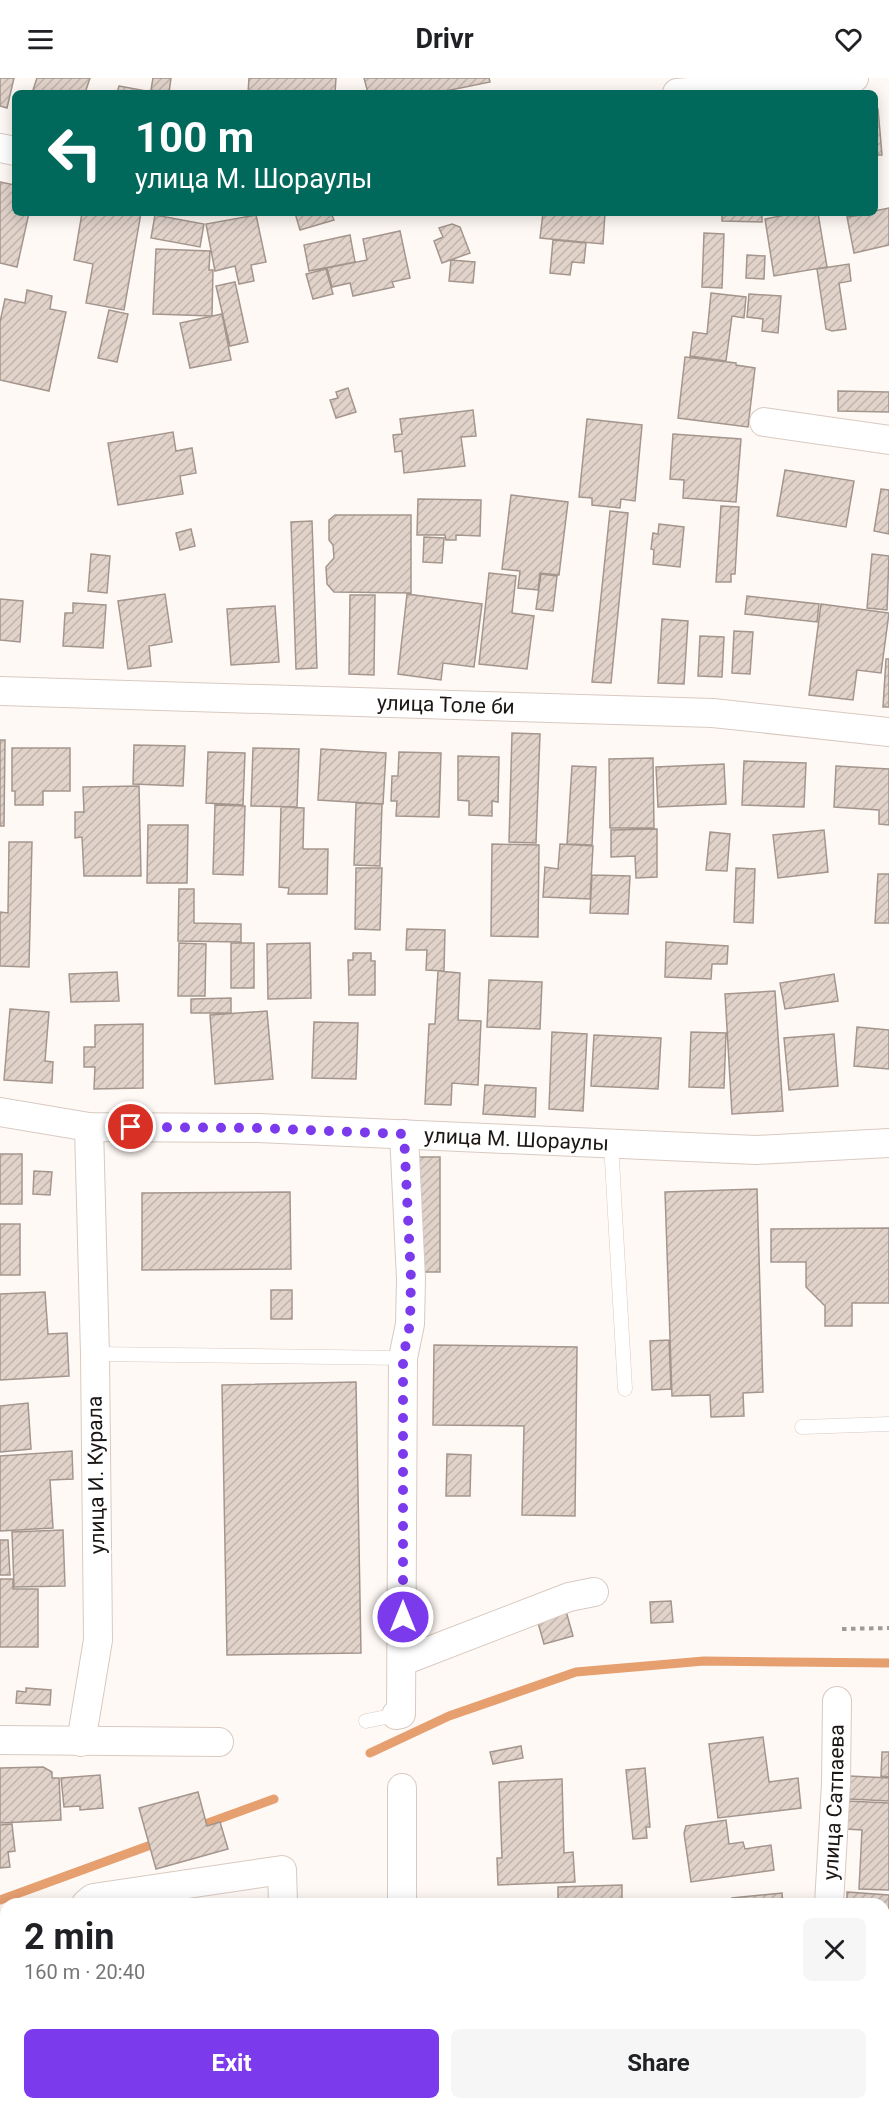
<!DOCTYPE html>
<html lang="en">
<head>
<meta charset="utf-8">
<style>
  body { margin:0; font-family:Roboto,sans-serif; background:#f6f6f6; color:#202124; height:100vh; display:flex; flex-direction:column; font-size:22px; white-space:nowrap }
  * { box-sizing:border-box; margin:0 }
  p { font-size:20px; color:#757577 }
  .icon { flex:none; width:33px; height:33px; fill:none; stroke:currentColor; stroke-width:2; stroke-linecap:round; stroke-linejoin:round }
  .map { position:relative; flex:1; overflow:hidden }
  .side { position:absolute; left:0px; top:1820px; width:890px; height:212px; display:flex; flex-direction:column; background:#fff; border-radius:18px 18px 0 0; box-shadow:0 3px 15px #0003 }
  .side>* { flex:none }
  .hud { position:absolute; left:12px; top:12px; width:866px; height:126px; border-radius:9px; box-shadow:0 3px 15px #0003; background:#00695c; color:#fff; overflow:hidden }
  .pin { position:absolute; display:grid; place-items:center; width:51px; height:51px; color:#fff; margin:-26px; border:3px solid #fff; border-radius:50%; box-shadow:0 2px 6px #0007 }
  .me { position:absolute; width:66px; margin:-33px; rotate:0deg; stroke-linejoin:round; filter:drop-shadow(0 0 4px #0008) }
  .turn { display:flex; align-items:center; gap:21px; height:126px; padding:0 24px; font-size:27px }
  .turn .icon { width:78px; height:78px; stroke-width:2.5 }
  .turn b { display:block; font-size:42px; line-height:51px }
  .round { display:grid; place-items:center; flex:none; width:63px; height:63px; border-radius:9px; background:#f6f6f6 }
  .headline { display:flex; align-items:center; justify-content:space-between; height:102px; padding:0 24px }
  h1 { font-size:36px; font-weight:700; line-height:45px }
  .action { display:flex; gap:12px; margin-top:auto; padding:12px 24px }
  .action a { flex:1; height:69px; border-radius:9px; background:#7c3aed; color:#fff; font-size:24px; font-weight:700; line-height:69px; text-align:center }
  .action a+a { background:#f6f6f6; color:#202124 }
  header { display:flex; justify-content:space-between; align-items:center; height:78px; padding:0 24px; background:#fff; font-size:27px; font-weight:700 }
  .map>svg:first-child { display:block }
</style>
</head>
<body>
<header><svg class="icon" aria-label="menu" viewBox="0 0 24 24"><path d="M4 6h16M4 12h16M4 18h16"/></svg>Drivr<svg class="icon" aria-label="heart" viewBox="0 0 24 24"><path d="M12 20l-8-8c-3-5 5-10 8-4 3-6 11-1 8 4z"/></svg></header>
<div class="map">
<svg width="889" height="2030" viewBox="0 0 889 2030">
  <defs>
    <pattern id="building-hatch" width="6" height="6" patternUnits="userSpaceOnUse" patternTransform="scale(1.5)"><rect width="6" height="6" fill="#e1d3ca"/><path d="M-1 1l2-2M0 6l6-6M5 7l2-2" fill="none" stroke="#c0b4ad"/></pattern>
  </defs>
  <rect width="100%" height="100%" fill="#fff9f5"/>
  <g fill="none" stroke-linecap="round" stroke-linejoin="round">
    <path stroke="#e69f6f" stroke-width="9" d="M370,1675L449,1638L576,1594L704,1583L889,1585
      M197,1749L274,1721
      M0,1822L159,1764"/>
  </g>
  <path fill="url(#building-hatch)" stroke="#a4968d" stroke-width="1.5" d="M0,0H14L7,30L0,28Z
    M37,0H90L85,15H32Z
    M153,0H171L169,15L151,12Z
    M249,0H336L335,15H248Z
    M364,0H489L490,4L436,15H368Z
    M119,8L157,15H117Z
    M874,31H878L882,77H874Z
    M0,104L15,107V135H29L17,189L0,185Z
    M889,130V167L854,175L847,139L874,135V133Z
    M82,135H141L124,232L86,225L93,186L74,182Z
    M295,135H331L334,142L300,152Z
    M543,135H605L603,166L540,160Z
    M722,135H762V144L722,143Z
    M785,135H818L827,189L774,198L765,141L785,137Z
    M155,137L204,146L200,169L151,160Z
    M256,137L266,184L251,187L254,203L239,206L235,188L215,193L206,146Z
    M452,146L460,149L470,175L442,185L434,163L443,159L439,150Z
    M400,153L410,200L392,204L394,209L353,218L350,205L332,209L327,190L367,182L363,161Z
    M704,155L724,156L722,210L702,209Z
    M350,157L355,184L309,193L304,167Z
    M553,162L586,165L584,185L572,184L570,197L550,195Z
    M156,171L210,173L209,192H213L212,238L153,236Z
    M747,177L765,178L764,201L746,200Z
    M451,182L475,184L473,205L449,203Z
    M849,186L851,203L839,205L846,251L832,253L826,251L817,191Z
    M326,191L333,216L313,221L306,196Z
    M235,204L248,264L230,268L216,208Z
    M27,212L52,218L50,231L66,234L49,313L0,302V244L5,221L25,225Z
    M711,215L746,219L744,240L732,238L726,283L690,278L693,254L707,256Z
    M749,216L781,218L778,255L762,253L763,241L747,239Z
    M109,232L128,236L117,284L98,280Z
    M222,236L231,282L190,290L180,245Z
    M685,279L736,285V287L755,290L748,349L678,340Z
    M348,310L356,334L336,340L330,322L338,320L336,314Z
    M838,313L889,314V334L838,333Z
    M473,332L476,358L461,359L465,388L404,395L402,373L395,374L393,357L402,356L400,341Z
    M587,341L642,347L635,423L621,421L620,430L592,427V420L579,419Z
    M173,354L176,373L192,370L196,395L180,398L183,416L118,427L108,365Z
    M673,356L741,361L736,424L683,420L684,402L670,401Z
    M785,392L854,403L846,449L777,438Z
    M881,411L889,412V456L874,453Z
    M511,417L568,424L559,497L540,495L538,512L518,510L520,493L502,491Z
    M418,421L481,422L480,458L456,457V462H446L445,457H417Z
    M721,428L739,429L735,496H731V504H716Z
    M610,433L628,435L611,605L592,604Z
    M335,437H411V515L334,514L327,506L326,489L334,480L333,467L329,462V442Z
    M312,443L317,590L296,591L291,444Z
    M659,446L684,449L680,489L653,486L654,472L651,471L653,455L658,456Z
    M191,451L195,468L180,472L176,455Z
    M424,459L444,460L442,485L423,484Z
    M91,476L110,478L107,515L88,513Z
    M872,476L889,478L887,532L867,530Z
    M489,495L516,498L512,535L534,538L527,591L479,586Z
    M541,496L557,498L553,533L536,531Z
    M165,516L172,564L149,568L151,588L128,591L118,523Z
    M407,516L482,526L474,589L443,585L441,602L398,596Z
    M350,517H375L374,597L349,596Z
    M747,518L819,526L817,544L745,536Z
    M0,521L23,523L20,564L0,562Z
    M73,525L106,527L103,570L63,568L65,535H73Z
    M821,526L889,535L881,595L857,592L853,622L809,617Z
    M275,528L279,584L231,587L227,531Z
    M662,541L688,543L684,606L658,605Z
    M734,553L753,554L750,596L732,595Z
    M700,558L724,559L722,599L698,598Z
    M886,581H889V629H883Z
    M512,655L540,656L536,765L509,764Z
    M0,662H5L4,748H0Z
    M134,667L185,668L183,708L133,706Z
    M12,670H70V713H43V727H15V713H12Z
    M253,670L299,671L297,729L251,728Z
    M321,671L386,675L383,726L318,722Z
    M208,674L245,675L243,727L206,725Z
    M399,674L441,675L439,739L396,738L397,723H391L392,698H398Z
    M458,678L499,679L498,724L492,723V738L469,737V723L458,722Z
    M653,680L654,750H610L609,681Z
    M744,683L806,685L804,729L742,727Z
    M724,686L726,726L658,729L656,689Z
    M572,688L596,689L592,767L567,766Z
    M836,688L889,691V747L879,746V732L834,729Z
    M139,708L141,798H84L82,759L75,760V734H84L83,709Z
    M356,725L382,726L380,788L354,787Z
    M215,727L245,728L243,797L213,796Z
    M281,729L304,730L303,771H328L327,816H288L289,810L279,809Z
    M148,747H188L187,805H147Z
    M657,751V799L636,800L635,778L611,779V752Z
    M824,752L828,794L778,800L773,757Z
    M710,754L730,756L727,793L706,792Z
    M9,764H32L29,889L0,888V834L8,835Z
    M492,766L539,767L538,859L491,858Z
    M560,766L593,768L590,821L543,819L545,789L558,791Z
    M356,790H382L380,852L355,851Z
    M736,790L755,791L753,845L734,844Z
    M878,796H889V845H875Z
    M592,797L630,798L628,836L590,835Z
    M179,811H194V845L241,846V864L178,863Z
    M407,851L445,852L444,893L426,892L427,872H406Z
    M666,864L728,868L727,886H712L711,901L665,899Z
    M179,865L206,866L205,918H178Z
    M231,865H254V910H231Z
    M310,865L311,920L268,921L267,866Z
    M353,875H371V883H375V917H349L348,882H353Z
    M438,893L460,895L458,942L481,943L478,1007L452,1005L451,1027L425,1026L429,946H435Z
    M117,894L119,923L71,924L69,896Z
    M834,896L838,923L785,931L780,905Z
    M489,902L542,904L540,951L487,949Z
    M775,913L783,1033L732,1036L725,916Z
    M231,920V935H191V921Z
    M10,931L49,934L45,983L53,984L52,1005L4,1002Z
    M267,933L273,1001L215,1006L210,937Z
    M314,944L358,945L356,1001L312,1000Z
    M143,946V1010L94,1011L95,989H84V969H95V947Z
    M857,949L889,952V991L854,988Z
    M552,954L587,956L583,1033L549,1031Z
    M691,954L726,955L724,1010L689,1009Z
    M834,956L838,1008L789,1012L784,960Z
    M594,957L661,960L658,1011L591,1008Z
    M485,1007L536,1010L535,1039L483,1036Z
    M0,1076H22V1126H0Z
    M415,1079H440V1194H416Z
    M34,1093L52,1094L50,1117L33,1116Z
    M757,1111L763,1314L743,1315L744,1338L711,1339L710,1317L672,1318L665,1114Z
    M290,1114L291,1191L142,1192V1115Z
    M0,1146H20V1197H0Z
    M889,1150V1225H852V1248H825V1228L806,1209V1184H771V1151Z
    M271,1212H292V1241H271Z
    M45,1214L48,1256L67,1255L69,1298L0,1302V1216Z
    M669,1262L671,1311L652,1312L650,1263Z
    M434,1267L577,1269L575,1438L522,1437L524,1348L433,1347Z
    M356,1304L361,1575L227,1577L222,1307Z
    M28,1325L31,1371L0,1374V1328Z
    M72,1373L73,1401L50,1402L53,1450L0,1453V1378Z
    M447,1376L471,1377L470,1418H446Z
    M63,1452L65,1508L14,1509L12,1454Z
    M0,1462H8L10,1497H0Z
    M0,1501H13V1511H38V1569H0Z
    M671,1523L673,1544L651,1545L650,1524Z
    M566,1533L573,1558L544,1566L537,1541Z
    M26,1610L51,1612L50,1627L16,1625L17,1613L26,1614Z
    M763,1659L769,1704L798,1700L801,1730L718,1740L709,1666Z
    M521,1668L523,1680L493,1686L490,1674Z
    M882,1674H889V1699L881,1698Z
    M43,1689L52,1694V1700H59L61,1742L0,1745V1690Z
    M645,1690L650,1749H646L647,1760L633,1761L626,1692Z
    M100,1697L103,1730L80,1732V1728L64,1729L61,1700Z
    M850,1698L889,1700V1723L849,1721Z
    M562,1701L564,1775L573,1774L575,1804L498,1807L497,1780H502L499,1704Z
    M198,1714L207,1748L220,1744L228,1771L156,1791L139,1730Z
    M847,1723L889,1725V1812L859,1811L862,1752L846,1751Z
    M726,1742L729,1766L743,1764L745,1771L771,1767L774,1792L691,1804L684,1755L686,1748Z
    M12,1746L15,1773L8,1774L10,1789L0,1790V1747Z
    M622,1807V1826H558V1809Z
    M847,1814L889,1817V1847H884V1826H847Z
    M782,1815L783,1826H733L732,1820Z
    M884,1865H889V1910H884Z
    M0,1908H5V1933H0Z
    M884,1914H889V1941H884Z
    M0,2001H6V2025H19V2027L0,2028Z
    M884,2003L889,2004V2030H842V2025H884Z
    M491,2025H508V2030H491Z
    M712,2025H743V2030H712Z
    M70,2026V2030H33V2029Z"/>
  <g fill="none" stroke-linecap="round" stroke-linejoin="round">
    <defs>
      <path id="lane" d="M611,1065L625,1311
        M95,1276L403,1280
        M802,1349L889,1346
        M366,1643L396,1637"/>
      <g id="street">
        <path d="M677,15L854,0"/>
        <path d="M0,70L15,73"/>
        <path d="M764,344L889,362"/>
        <path id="s1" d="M0,613L713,635L889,654"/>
        <path id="s2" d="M0,1034L89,1049L258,1050L756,1072L889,1065"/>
        <path d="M403,1583L569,1519L594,1514"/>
        <path d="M396,1637L401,1636L403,1280L410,1246L411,1201L404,1056"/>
        <path d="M0,1662L219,1664"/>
        <path d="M81,1664L98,1562L95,1276L89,1049"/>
        <path d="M402,1710V1826"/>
        <path d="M86,1826L93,1820L282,1792L283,1826"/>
        <path id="s3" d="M829,1826L836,1705L837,1623"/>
        <path d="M92,2025L93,2030"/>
        <path d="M288,2025V2030"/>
        <path d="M403,2025V2030"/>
        <path d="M814,2030L815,2025"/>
      </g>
    </defs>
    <use href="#lane" stroke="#d8cac1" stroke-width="15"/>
    <use href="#street" stroke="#d8cac1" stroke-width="30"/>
    <path stroke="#9f9a96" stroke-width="4" stroke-dasharray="4.5 4.5" stroke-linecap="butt" d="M842,1551L889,1550"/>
    <use href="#lane" stroke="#fff" stroke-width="14"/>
    <use href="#street" stroke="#fff" stroke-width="28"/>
  </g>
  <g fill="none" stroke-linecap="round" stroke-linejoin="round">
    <path stroke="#7c3aed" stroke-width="10" stroke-dasharray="0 18" d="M131,1049L258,1050L404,1056L411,1201L410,1246L403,1280V1539"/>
  </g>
  <g text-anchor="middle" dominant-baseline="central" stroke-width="5" stroke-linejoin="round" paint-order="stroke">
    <g font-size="21" fill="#1c1714" stroke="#fff">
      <text stroke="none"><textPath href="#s1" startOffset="446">улица Толе би</textPath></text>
      <text stroke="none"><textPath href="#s2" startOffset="518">улица М. Шораулы</textPath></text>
      <text transform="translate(96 1397) rotate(-91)">улица И. Курала</text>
      <text stroke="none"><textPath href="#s3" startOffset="102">улица Сатпаева</textPath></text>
    </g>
  </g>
</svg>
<div class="pin" style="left:131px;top:1049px;background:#d93025"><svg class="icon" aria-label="arrive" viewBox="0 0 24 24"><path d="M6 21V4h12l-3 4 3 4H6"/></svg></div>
<svg class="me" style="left:403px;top:1539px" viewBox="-20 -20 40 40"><circle r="17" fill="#7c3aed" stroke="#fff" stroke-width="3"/><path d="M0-11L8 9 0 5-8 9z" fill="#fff"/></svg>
<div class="hud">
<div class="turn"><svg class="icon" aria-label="left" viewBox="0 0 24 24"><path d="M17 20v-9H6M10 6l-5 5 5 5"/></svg><div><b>100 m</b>улица М. Шораулы</div></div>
</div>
<section class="side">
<div class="headline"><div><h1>2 min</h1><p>160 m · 20:40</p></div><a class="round"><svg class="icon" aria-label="close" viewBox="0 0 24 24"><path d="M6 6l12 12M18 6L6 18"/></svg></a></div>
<div class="action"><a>Exit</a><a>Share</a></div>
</section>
</div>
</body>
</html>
